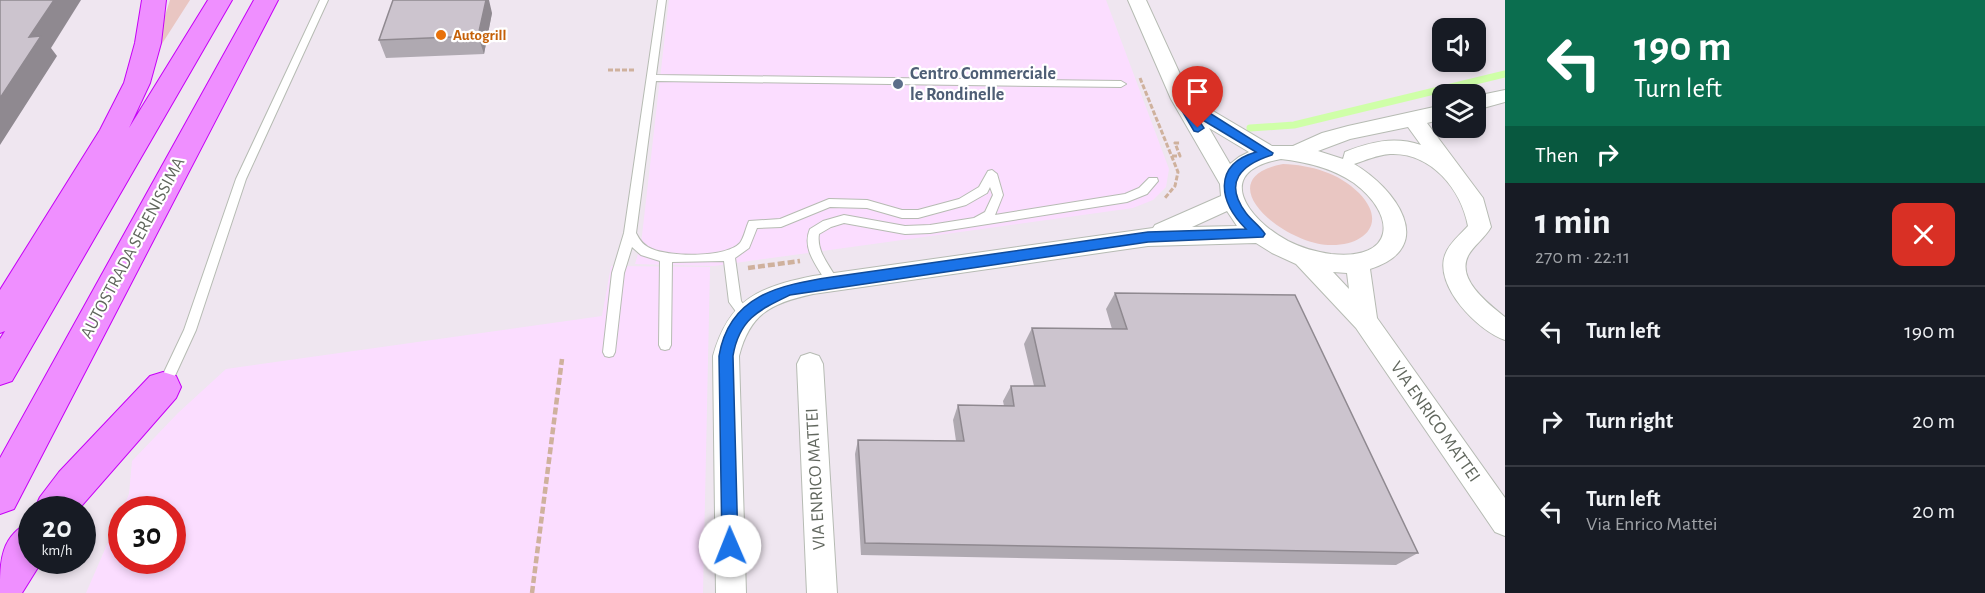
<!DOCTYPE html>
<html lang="en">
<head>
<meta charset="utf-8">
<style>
  body { margin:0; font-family:"Alegreya Sans",sans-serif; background:#242831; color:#f1f3f6; height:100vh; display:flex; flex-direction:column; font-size:22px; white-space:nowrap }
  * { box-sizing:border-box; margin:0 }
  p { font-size:20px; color:#9ea1a6 }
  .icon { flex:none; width:33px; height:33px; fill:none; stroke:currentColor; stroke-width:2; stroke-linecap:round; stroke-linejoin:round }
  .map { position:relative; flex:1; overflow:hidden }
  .details { display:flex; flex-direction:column; background:#171b24; width:480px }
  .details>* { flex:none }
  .guide { background:#0b6e4f; color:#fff; overflow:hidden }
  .buttons { position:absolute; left:1432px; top:18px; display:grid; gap:12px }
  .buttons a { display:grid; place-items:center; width:54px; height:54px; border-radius:12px; background:#171b24; box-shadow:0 3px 9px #0003; font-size:30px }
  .speed { position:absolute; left:18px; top:496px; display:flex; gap:12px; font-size:30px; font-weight:700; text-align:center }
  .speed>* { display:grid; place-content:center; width:78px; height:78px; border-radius:50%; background:#171b24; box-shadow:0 3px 9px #0003; line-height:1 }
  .speed small { font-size:15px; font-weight:400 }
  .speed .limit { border:9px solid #d22; background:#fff; color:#111 }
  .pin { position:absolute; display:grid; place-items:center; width:51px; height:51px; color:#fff; margin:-62px -26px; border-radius:50% 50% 50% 0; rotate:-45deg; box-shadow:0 0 6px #0007 }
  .pin .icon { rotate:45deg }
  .me { position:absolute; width:66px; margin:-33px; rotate:359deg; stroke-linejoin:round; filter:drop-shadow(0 0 4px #0008) }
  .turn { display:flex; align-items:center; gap:21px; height:126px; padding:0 30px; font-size:27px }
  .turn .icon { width:78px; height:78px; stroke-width:2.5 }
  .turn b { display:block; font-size:42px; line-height:51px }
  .then { display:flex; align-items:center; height:57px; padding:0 30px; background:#0003; gap:12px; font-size:22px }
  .round { display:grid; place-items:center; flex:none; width:63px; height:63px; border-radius:12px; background:#242831 }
  .headline { display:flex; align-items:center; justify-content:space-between; height:102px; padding:0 30px }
  h1 { font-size:36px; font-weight:600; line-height:45px }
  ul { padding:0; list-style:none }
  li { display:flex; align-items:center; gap:18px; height:90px; padding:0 30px; border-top:2px solid #363941 }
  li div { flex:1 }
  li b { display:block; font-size:22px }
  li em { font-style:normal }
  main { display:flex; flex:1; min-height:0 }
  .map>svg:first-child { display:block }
</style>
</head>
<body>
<main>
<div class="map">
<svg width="1505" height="593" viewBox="0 0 1505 593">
  <rect width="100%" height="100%" fill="#efe6f0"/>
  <path fill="#fbddff" d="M669,0H1106L1169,169L1166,187L1153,200L1133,208L714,266L635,264L641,244Z
    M611,266L710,267L703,593H86L122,510V561H172V510H122L129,494L132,461L178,413L226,369L602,316Z"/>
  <path fill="#e9c6c2" d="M170,0H190L158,50L163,22Z
    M1283,164C1311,165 1339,173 1359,193C1389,224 1363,247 1328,245C1282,243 1206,179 1283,164Z"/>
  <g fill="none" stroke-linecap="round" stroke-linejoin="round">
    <path stroke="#cfffa8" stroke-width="7" d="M1250,128L1294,125L1505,74"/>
    <defs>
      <path id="service" d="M320,0H328L246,179L196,330L168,391L163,393L158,391L157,387L184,330L236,179Z
        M658,0H666L656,75L1121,81L1126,84L1121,87L656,81L636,233C640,241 644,246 652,249C670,257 726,258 740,243C744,238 746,227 749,221L780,219L829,199L867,200L902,210H918L959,199L979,187L988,171L992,170L997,174L1003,195L995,215L1125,194L1139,188L1149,178H1157L1158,181L1147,194L1127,202L930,233L905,234L844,223L831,227L819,234C816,253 831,266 838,282L836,285H828C819,268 801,250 810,229L823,221L844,215L905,226L930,225L974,218L985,212L993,195L990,187L987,193L966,205L918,218H902L867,208L830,207L781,227L757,228L749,248L735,258L741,301L750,314L748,317H740L729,302L724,261L672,262L671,345L669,349L665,350L661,349L659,345L660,261L641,255L632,247L624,273L615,352L613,356L609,357L605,356L603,352L612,273L624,233Z"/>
      <path id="minor" d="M1128,0H1146L1191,98L1272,146H1293L1322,133L1348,126L1443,105V119L1427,123L1483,198L1491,227C1485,238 1473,246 1468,256C1456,280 1490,305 1505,317V340C1478,331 1434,286 1445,255C1449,243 1461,234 1468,226C1461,189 1431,152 1390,154C1377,155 1366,160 1354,164C1394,187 1440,247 1370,269L1377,318L1505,498V536L1495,532L1356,328L1296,264L1272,253L1256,243L1148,246L813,294C772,303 750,313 739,356L746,593H716L713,356C729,299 759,287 813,276L1153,228L1155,225L1221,196L1220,184L1171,99ZM1408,127L1421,145C1394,136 1370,142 1345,152L1343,159L1318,151L1350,139ZM1209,128L1249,152L1239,157L1230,164ZM1281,159C1307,162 1332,168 1354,183C1398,216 1395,261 1331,254C1316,252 1302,248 1288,241C1247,219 1212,171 1281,159ZM1227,211L1237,226L1192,227ZM1333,272L1347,273L1349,289Z
        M1505,90V102L1476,110V96Z
        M810,353L819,356L823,364L837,593H807L797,364L801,356Z"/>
      <path id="motorway" d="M142,0H166L161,43L150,83L129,128L208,0H232L12,381L0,385V339L5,331L0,333V290L100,130L124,83L135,43Z
        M254,0H278L14,509L0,514V458Z
        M163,372L176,376L181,387L176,398L78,510H34L40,497L59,472L150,376Z
        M32,521V561H42L22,593H0C0,561 0,535 32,521Z"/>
    </defs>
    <use href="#service" stroke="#b6bbb3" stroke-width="2"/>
    <use href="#minor" stroke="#b6bbb3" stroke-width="2"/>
    <use href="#motorway" stroke="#c600f7" stroke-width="2"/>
    <path stroke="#cfb19d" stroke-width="3" stroke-dasharray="5 2" stroke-linecap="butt" d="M608,70H634
      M1140,78L1178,172L1175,186L1164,199
      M1172,156H1180L1175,143H1180"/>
    <path stroke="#cfb19d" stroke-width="4.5" stroke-dasharray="7 3" stroke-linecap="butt" d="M748,268L800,261
      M532,593L562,359"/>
    <use href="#service" fill="#fff" fill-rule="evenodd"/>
    <use href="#minor" fill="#fff" fill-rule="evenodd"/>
    <use href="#motorway" fill="#ef8fff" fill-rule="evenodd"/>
  </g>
  <path fill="#afa9b1" d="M492,13L484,54L386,58L379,40Z
    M1115,293L1418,553L1396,565L861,555L855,454L858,440L956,441L953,420L958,405L1004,406L1003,401L1011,386H1034L1024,344L1032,328L1112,329L1106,309Z"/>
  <path fill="#8f8990" d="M54,0H81L51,48L57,56L0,145V98L29,37Z
    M486,0H489L492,13L484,54L478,36Z"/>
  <path fill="#ccc4ce" stroke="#8f8990" stroke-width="1.5" d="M0,0H54L29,37L41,36L0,98Z
    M393,0H486L478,36L379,40Z
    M1115,293L1295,295L1418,553L865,543L858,440L964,441L958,405L1014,406L1011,386H1045L1032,328L1127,329Z"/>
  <path fill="#1a73e8" stroke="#114b97" stroke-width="1.5" d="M1181,95L1273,153L1272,155C1241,165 1223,182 1246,213C1252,221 1260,226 1265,234L1263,237L1148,242L790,295C759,310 739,319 733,356L738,546L736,551L730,554L724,551L722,546L719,356C729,295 780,285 832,277L1148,232L1246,229C1219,202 1212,165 1256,152L1196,116L1204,128L1198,132L1194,131L1175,99Z"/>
  <circle fill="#e8710a" stroke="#fff" stroke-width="2" cx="441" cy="35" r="6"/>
  <circle fill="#5c6f8a" stroke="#fff" stroke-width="2" cx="898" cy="84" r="6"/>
  <g text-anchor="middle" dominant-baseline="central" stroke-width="4.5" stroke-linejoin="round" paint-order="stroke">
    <g font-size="15" font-weight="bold" fill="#c56008" stroke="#fff" text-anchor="start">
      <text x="453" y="35">Autogrill</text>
    </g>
    <g font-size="18" font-weight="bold" fill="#4e5e75" stroke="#fff" text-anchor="start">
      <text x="910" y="74">Centro Commerciale<tspan x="910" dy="21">le Rondinelle</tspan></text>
    </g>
    <g font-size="18" fill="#61675e" stroke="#fff">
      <text transform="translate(133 248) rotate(-62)">AUTOSTRADA SERENISSIMA</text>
      <text transform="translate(1435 422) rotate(55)">VIA ENRICO MATTEI</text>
      <text transform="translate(816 479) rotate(-93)">VIA ENRICO MATTEI</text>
    </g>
  </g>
</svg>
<div class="buttons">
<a><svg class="icon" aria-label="sound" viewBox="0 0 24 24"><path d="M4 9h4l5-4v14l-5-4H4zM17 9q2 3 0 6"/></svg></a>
<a><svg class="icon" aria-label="layers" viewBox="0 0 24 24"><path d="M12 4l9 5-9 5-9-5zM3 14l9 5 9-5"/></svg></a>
</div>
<div class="speed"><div>20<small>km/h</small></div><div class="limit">30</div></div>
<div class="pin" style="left:1198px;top:128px;background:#d93025"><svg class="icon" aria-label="arrive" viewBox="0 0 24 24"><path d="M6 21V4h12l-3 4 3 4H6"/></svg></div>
<svg class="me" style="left:730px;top:546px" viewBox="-20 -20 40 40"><circle r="19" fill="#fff"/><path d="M0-13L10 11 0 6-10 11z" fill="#1a73e8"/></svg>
</div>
<section class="details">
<div class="guide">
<div class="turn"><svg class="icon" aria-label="left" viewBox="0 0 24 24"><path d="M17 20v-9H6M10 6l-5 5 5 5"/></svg><div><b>190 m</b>Turn left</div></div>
<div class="then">Then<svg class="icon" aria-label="right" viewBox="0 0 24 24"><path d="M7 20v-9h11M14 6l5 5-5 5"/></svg></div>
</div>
<div class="headline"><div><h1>1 min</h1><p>270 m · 22:11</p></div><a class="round" style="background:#d93025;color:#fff"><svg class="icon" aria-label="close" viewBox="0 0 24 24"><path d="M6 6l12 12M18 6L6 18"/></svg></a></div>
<ul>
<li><svg class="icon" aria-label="left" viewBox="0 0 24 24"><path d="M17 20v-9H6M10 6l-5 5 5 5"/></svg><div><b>Turn left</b></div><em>190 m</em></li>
<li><svg class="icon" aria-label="right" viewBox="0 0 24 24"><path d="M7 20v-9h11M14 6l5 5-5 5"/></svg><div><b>Turn right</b></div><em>20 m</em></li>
<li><svg class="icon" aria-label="left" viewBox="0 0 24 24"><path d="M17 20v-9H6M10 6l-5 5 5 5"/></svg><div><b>Turn left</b><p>Via Enrico Mattei</p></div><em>20 m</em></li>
</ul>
</section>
</main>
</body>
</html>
